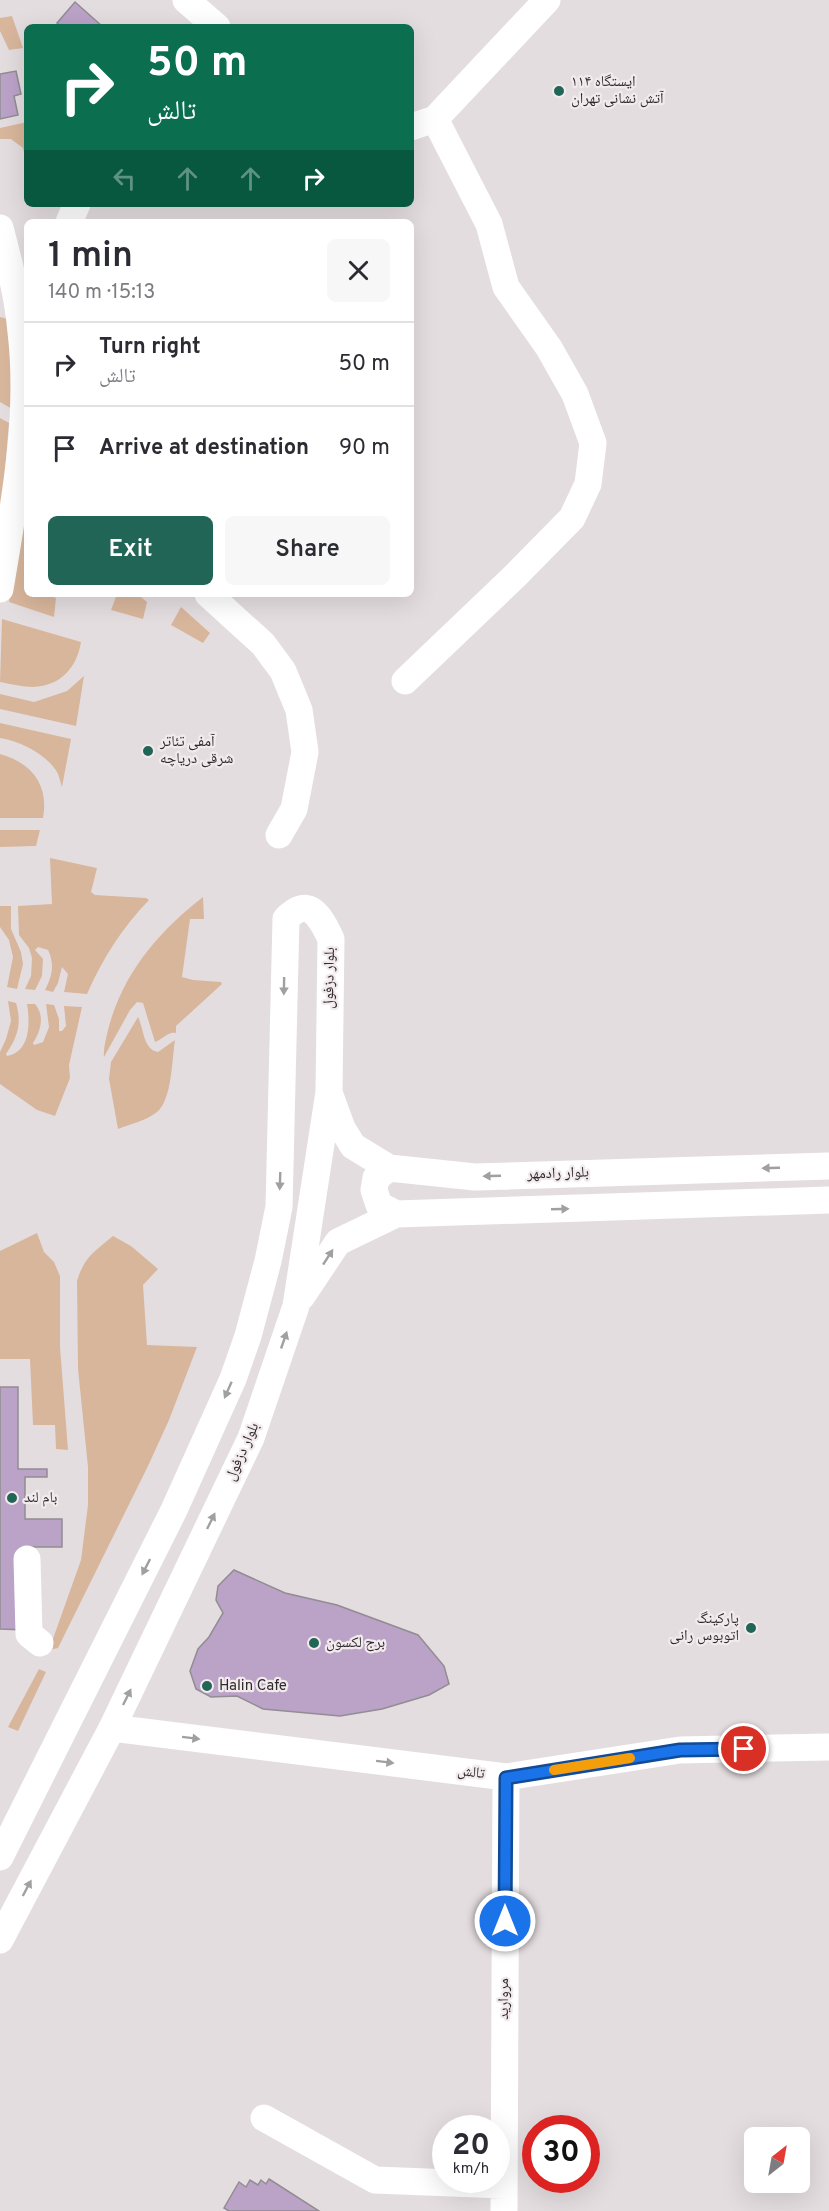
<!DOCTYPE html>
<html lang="en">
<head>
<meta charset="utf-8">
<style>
  body { margin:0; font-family:Overpass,"Noto Naskh Arabic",sans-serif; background:#f7f7f7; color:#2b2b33; height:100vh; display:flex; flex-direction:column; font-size:22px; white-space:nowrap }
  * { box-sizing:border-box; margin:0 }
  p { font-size:20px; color:#7c7c81 }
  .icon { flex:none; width:33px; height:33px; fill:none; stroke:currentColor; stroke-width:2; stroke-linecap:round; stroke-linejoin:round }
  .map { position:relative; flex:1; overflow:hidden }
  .sheet { position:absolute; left:24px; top:219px; width:390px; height:378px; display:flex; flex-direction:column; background:#fff; border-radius:9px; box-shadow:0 6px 24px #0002 }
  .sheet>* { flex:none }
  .guide { position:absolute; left:24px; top:24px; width:390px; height:183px; border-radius:9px; box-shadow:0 6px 24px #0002; background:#0b6e4f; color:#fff; overflow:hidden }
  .needle { width:39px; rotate:31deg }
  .controls { position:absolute; left:744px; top:2127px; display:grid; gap:12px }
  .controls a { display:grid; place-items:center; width:66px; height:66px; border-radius:9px; background:#fff; box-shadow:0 6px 24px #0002; font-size:30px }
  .speed { position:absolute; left:432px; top:2115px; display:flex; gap:12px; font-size:30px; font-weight:700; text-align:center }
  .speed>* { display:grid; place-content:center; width:78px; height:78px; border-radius:50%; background:#fff; box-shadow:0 6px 24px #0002; line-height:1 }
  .speed small { font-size:15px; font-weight:400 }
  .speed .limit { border:9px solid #d22; background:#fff; color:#111 }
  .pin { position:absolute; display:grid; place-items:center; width:51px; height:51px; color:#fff; margin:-26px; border:3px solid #fff; border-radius:50%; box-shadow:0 2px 6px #0007 }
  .me { position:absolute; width:66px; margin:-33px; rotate:0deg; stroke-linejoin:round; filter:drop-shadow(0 0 4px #0008) }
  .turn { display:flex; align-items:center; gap:21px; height:126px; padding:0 24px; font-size:27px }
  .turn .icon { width:78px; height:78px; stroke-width:2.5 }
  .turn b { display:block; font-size:42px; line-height:51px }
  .lanes { display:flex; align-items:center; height:57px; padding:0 24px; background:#0003; justify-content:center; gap:30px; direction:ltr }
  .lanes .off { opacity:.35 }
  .round { display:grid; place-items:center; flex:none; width:63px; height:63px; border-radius:9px; background:#f7f7f7 }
  .head { display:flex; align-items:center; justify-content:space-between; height:102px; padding:0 24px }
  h1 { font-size:36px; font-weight:600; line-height:45px }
  .action { display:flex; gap:12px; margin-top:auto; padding:12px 24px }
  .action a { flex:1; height:69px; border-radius:9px; background:#216556; color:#fff; font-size:24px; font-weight:600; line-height:69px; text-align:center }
  .action a+a { background:#f7f7f7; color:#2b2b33 }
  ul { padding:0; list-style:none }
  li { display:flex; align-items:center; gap:18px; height:84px; padding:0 24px; border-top:2px solid #e1e1e2 }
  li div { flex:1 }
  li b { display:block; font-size:22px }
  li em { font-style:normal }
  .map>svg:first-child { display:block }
</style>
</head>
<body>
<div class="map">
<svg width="829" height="2211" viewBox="0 0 829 2211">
  <rect width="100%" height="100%" fill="#e4dde0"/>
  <path fill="#d8b69c" d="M12,16L23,48L9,50L0,31V18Z
    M27,122V164L23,148L11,139H0V128Z
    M0,317L8,319L14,410L0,402Z
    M0,418L9,423L0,529Z
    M22,509L27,511V594H45L56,598L54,617L9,602Z
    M117,594H137L147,602L143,619L111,610Z
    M181,607L210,633L203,643L171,625Z
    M2,619L81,642C77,667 61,686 33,687C23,687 11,684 0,682Z
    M84,676L76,726L0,709V694L34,702L67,691Z
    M0,723L71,739L62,787C60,781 59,774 55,769C44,753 19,741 0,738Z
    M0,754C32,763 49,785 43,818H0Z
    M0,830H40L36,846L0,847Z
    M50,858L97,868L91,892L95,895L146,898L149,900C122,928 103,958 87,994L64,992L68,974L62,967L58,983L53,992L45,990C52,976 55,965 48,950L38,947L35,950L43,959L42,976L35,990L25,989L31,976L32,958L29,948L19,935L18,906L52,904Z
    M203,897L204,919H190L182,977L193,980L221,982L222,984L176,1026V1033C168,1031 162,1040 155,1042L143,1003L137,1002L130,1010L104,1057C103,1049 106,1039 108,1030C122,974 159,931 203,897Z
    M0,906H11V929L21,952L23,964L17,989L7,987L13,957L9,940L0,927Z
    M8,1001L16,1003C22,1023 18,1037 6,1054L7,1056C31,1052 30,1021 27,1004H35C45,1015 41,1031 33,1043L34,1045L43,1042L49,1027L46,1004L54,1005L59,1019V1031H62L66,1026L64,1006L82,1007L69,1065L70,1078L55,1116L37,1110L0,1084V1052L6,1039L11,1021Z
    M138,1017C144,1029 143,1049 158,1052L175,1040C172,1059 172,1100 157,1112C146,1121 130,1124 118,1129L109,1079L111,1062Z
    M37,1233L44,1252L54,1262L60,1276V1347L68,1450L56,1449L55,1425H33L30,1359H0V1251Z
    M113,1236L131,1246L158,1269L143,1285L147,1345L197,1347L169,1420L148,1466L58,1648L49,1650L81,1560L88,1505V1467L78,1369L77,1281C84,1257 95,1251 113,1236Z
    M39,1669L46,1672L18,1731L8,1727Z"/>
  <path fill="#bba2c7" stroke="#918d93" stroke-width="1.5" d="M75,2L103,27H61L57,23Z
    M16,71L21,94L14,96L18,115L0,119V74Z
    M0,1387H18V1469H47V1477H25V1519H62V1547H25V1630L0,1629Z
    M234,1570L285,1593L337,1605L418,1635L444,1666L449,1684L429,1695L382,1709L340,1716L263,1709L237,1696L211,1697L196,1689L190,1671L198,1649L209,1637L223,1613L216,1600L218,1586Z
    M269,2179L319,2211H229L224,2208L239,2182L246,2187L250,2180L258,2185L261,2180L266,2184Z"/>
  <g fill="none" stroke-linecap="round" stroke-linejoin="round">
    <path stroke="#fff" stroke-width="27" d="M186,0L217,27
      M411,127L435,119L547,0
      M69,222L77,204
      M0,228C9,262 18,297 21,332C31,417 14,505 0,589
      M208,594L263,644L283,671L299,710L305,752L294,809L279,835
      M405,681L515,576L572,518L588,484L593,443L575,394L549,348L506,287L489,224L435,119
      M330,1095L342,1128L353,1146L389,1168L475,1177L829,1166
      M389,1168L376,1178L374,1190L379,1205L396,1214
      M302,1296L338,1242L396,1214L829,1200
      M27,1559L29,1634L40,1643
      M112,1728L506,1777L680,1750L829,1747
      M0,1857L174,1510L233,1379L248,1336L268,1261L279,1207L286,919C309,894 321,918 331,939L329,1092L296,1306L251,1438L112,1728L0,1940
      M264,2118L375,2180L503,2185
      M504,2211L506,1777"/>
  </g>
  <defs><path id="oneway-solid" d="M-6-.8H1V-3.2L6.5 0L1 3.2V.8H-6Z" transform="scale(1.5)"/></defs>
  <g fill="#a1a0a0">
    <use href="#oneway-solid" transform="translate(284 986) rotate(91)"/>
    <use href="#oneway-solid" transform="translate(771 1168) rotate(178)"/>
    <use href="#oneway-solid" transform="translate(492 1176) rotate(178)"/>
    <use href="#oneway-solid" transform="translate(280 1181) rotate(92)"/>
    <use href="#oneway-solid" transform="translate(560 1209) rotate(-2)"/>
    <use href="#oneway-solid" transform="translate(328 1257) rotate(-57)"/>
    <use href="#oneway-solid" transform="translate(284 1340) rotate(-71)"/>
    <use href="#oneway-solid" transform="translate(228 1390) rotate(114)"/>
    <use href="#oneway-solid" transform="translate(211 1521) rotate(-64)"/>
    <use href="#oneway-solid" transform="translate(146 1567) rotate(117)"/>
    <use href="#oneway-solid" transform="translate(127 1697) rotate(-64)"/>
    <use href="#oneway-solid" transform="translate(191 1738) rotate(7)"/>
    <use href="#oneway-solid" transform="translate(385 1762) rotate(7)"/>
    <use href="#oneway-solid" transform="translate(27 1888) rotate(-62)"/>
  </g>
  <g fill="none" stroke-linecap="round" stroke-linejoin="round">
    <defs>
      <path id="route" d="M505,1921L506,1778L680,1750L744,1749"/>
    </defs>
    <use href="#route" stroke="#114b97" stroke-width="15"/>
    <use href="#route" stroke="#1a73e8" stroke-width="10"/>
    <path stroke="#f59e0b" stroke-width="10" d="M554,1770L630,1758"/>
  </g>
  <g fill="#216556" stroke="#f2eaed" stroke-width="2">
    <circle cx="559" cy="91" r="6"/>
    <circle cx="148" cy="751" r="6"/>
    <circle cx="12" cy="1498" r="6"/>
    <circle cx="751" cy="1628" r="6"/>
    <circle cx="314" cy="1643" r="6"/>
    <circle cx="207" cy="1686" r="6"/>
  </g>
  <g text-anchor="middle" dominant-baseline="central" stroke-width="4.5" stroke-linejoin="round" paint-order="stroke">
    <g font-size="15" fill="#2e2b2d" stroke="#f2eaed" text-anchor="start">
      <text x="571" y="82">ایستگاه ۱۱۴<tspan x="571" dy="17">آتش نشانی تهران</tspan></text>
      <text x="160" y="742">آمفی تئاتر<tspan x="160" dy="17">شرقی دریاچه</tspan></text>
      <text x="24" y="1498">بام لند</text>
      <text x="739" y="1619" text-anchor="end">پارکینگ<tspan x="739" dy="17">اتوبوس رانی</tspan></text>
      <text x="326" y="1643">برج لکسون</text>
      <text x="219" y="1686">Halin Cafe</text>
    </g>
    <g font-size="15" fill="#2e2b2d" stroke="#f2eaed">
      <text transform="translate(330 978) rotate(-89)">بلوار دزفول</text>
      <text transform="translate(558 1174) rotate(-2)">بلوار رادمهر</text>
      <text transform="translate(243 1452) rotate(-66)">بلوار دزفول</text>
      <text transform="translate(471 1773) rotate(7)">تالش</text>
      <text transform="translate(504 1999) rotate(-90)">مروارید</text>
    </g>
  </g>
</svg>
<div class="controls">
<a><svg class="needle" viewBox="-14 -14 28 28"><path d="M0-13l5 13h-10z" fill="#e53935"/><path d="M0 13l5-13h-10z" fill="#7c7c81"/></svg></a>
</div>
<div class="speed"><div>20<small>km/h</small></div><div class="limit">30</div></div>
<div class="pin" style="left:744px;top:1749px;background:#d93025"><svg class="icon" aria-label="arrive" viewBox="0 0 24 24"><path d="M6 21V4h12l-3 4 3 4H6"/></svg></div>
<svg class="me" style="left:505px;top:1921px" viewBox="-20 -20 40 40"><circle r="17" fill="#1a73e8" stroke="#fff" stroke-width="3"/><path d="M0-11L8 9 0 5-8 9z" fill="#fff"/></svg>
<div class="guide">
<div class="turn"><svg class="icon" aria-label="right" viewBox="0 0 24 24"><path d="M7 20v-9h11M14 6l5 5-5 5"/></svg><div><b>50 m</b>تالش</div></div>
<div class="lanes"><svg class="icon off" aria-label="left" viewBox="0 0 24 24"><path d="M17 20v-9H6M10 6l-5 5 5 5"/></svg><svg class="icon off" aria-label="ahead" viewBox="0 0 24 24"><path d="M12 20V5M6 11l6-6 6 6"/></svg><svg class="icon off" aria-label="ahead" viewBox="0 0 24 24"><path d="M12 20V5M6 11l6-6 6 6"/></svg><svg class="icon" aria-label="right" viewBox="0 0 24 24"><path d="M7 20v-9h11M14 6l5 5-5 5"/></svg></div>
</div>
<section class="sheet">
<div class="head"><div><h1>1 min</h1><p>140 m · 15:13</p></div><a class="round"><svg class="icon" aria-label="close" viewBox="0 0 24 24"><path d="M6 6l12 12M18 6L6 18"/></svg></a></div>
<ul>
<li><svg class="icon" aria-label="right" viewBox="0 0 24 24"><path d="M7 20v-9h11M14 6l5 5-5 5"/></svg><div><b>Turn right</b><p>تالش</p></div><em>50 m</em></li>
<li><svg class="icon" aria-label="arrive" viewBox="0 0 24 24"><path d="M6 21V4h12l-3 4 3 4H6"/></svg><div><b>Arrive at destination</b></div><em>90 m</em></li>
</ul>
<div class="action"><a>Exit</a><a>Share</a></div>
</section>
</div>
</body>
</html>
